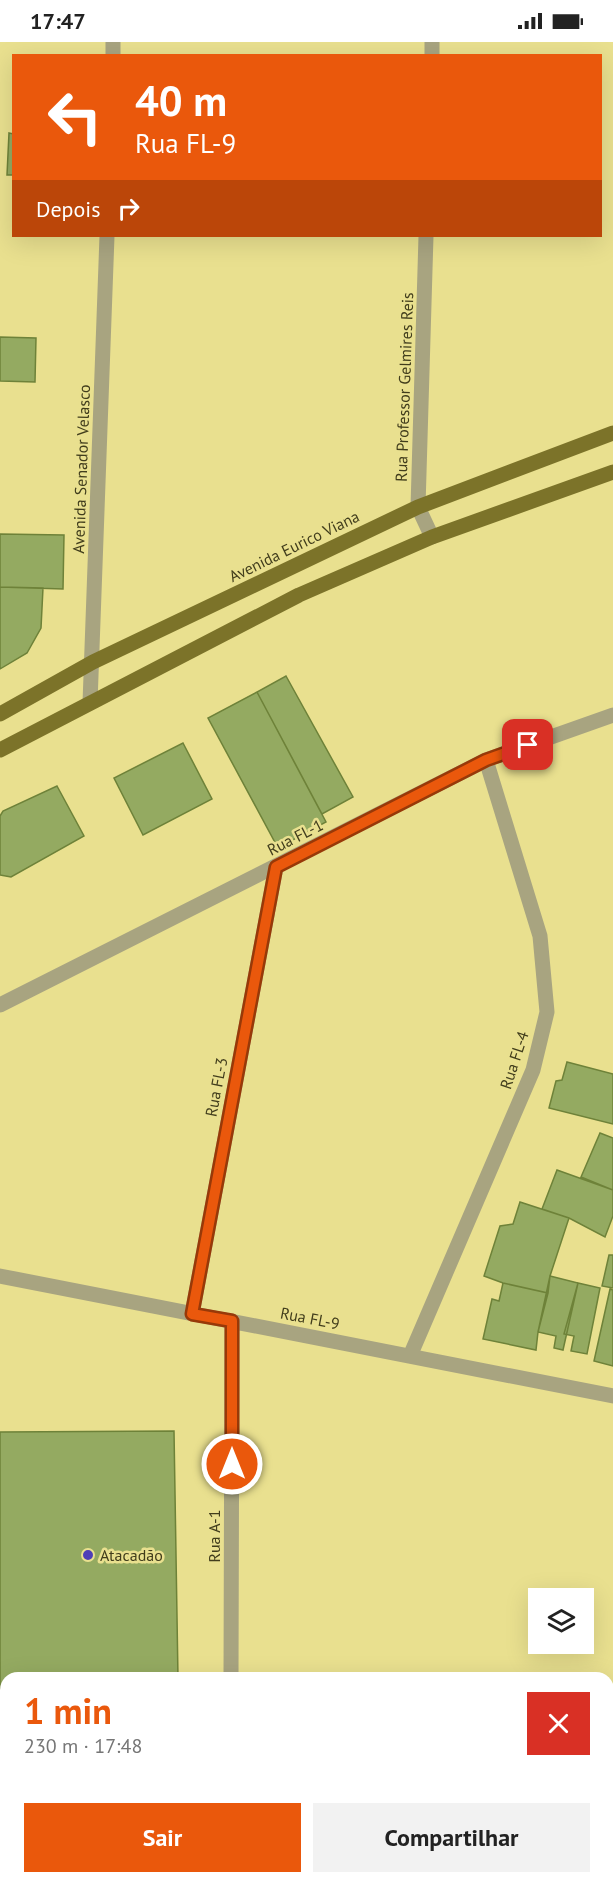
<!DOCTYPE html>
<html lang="pt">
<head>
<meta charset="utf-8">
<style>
  body { margin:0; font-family:"PT Sans",sans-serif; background:#f2f2f2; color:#222; height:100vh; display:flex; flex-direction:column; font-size:22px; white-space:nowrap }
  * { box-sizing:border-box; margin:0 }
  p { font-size:20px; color:#767676 }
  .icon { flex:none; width:33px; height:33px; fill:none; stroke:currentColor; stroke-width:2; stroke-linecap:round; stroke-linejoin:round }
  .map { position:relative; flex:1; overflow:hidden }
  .sheet { position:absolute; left:0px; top:1630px; width:614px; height:212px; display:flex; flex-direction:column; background:#fff; border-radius:18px 18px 0 0; box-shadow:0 6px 24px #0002 }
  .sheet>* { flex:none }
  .banner { position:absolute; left:12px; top:12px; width:590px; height:183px; border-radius:0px; box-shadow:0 6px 24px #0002; background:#ea580c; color:#fff; overflow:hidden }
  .fabs { position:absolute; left:528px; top:1546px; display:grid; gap:12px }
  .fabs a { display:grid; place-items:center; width:66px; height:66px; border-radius:0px; background:#fff; box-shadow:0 6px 24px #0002; font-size:30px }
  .pin { position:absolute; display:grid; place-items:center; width:51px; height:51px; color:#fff; margin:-26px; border-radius:12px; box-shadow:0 3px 9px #0006 }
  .me { position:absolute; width:66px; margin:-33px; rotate:0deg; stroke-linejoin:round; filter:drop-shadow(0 0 4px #0008) }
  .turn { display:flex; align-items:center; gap:21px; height:126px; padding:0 24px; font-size:27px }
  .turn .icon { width:78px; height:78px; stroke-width:2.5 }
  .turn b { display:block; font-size:42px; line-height:51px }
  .then { display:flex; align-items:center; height:57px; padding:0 24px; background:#0003; gap:12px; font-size:22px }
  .round { display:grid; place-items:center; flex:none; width:63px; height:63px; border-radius:0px; background:#f2f2f2 }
  .head { display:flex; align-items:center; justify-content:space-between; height:102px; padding:0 24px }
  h1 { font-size:36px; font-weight:700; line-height:45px; color:#ea580c }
  .action { display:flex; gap:12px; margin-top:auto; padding:12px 24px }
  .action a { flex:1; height:69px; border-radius:0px; background:#ea580c; color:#fff; font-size:24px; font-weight:700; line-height:69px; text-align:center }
  .action a+a { background:#f2f2f2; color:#222 }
  .status { display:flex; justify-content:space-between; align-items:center; height:42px; padding:0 30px; background:#fff; direction:ltr }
  .status svg { height:16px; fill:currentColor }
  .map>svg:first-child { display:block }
</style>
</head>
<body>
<div class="status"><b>17:47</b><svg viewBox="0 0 49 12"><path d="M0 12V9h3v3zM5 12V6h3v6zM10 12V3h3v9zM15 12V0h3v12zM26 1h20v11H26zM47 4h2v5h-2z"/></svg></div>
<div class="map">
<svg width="613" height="1841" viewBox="0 0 613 1841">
  <rect width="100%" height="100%" fill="#e9e08f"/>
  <path fill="#94aa61" stroke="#6e8239" stroke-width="1.5" d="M9,91L14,92V133H7Z
    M0,295L36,296L35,340L0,339Z
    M0,492L64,493L63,547L0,545Z
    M0,545L43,546L41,586L27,611L0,627Z
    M286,634L353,755L322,772L257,650Z
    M257,650L326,780L278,806L208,676Z
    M183,701L212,757L143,793L114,736Z
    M57,744L84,794L11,835L0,833V774L3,769Z
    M567,1020L613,1032V1082L549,1066L556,1039L562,1038Z
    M600,1091L613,1096V1148L581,1135Z
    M557,1128L613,1148V1174L605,1195L569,1176L542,1167Z
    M520,1160L569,1176L550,1234L548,1251L503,1241L484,1234L500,1184L513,1182Z
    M609,1213H613V1246L602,1244Z
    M550,1234L578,1241L563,1308L554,1306L556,1294L538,1290Z
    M503,1241L548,1251L538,1290L536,1308L483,1297L492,1257L499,1259Z
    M578,1241L600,1246L587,1312L571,1309L574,1294L564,1292Z
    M610,1247L613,1248V1324L594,1319Z
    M174,1389L178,1636H6V1805H0V1390Z"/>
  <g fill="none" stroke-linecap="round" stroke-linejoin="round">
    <path stroke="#a8a480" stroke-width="15" d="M113,14V0
      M432,14V0
      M426,194L418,465L432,495
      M90,661L107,194
      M0,963L486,718L613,673
      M0,1234L613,1354
      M192,1272L276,825
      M410,1314L533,1028L547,970L540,894L486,718
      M231,1636L232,1279
      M608,1727L613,1707
      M231,1841V1836
      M576,1841L577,1836"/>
    <path stroke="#7c7329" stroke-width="15" d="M0,672L93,620L418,465L613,391
      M0,708L299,553L432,495L613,430"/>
  </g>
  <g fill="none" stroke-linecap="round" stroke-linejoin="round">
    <defs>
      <path id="route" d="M232,1422V1279L192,1272L276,825L486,718L528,703"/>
    </defs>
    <use href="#route" stroke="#983908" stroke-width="15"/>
    <use href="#route" stroke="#ea580c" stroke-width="10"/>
  </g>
  <circle fill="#4f3fb7" stroke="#e9e08f" stroke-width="2" cx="88" cy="1513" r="6"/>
  <g text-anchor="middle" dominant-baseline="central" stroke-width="5" stroke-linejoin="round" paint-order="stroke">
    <g font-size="16" fill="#413d1c" stroke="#e9e08f">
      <text transform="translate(404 345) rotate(-88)">Rua Professor Gelmires Reis</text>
      <text transform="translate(81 427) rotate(-88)">Avenida Senador Velasco</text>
      <text transform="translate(294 504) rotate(-26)">Avenida Eurico Viana</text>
      <text transform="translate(295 795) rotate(-27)">Rua FL-1</text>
      <text transform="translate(514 1018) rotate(-72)">Rua FL-4</text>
      <text transform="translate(216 1045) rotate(-79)">Rua FL-3</text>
      <text transform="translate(310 1276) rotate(11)">Rua FL-9</text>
      <text transform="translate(214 1494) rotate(-90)">Rua A-1</text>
    </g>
    <g font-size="16" fill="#413d1c" stroke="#e9e08f" text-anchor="start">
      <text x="100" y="1513">Atacadão</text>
    </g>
  </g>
</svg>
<div class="fabs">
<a><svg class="icon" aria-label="layers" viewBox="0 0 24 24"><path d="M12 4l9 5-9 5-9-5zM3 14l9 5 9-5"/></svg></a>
</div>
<div class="pin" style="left:528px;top:703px;background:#d93025"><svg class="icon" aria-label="arrive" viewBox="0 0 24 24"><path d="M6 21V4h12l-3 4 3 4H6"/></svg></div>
<svg class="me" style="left:232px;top:1422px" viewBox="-20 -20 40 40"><circle r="17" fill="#ea580c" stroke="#fff" stroke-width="3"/><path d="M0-11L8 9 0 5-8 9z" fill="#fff"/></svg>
<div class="banner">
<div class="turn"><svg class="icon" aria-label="left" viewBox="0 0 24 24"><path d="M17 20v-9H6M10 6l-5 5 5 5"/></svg><div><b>40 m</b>Rua FL-9</div></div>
<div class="then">Depois<svg class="icon" aria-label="right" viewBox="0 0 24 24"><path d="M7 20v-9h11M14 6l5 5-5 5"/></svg></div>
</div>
<section class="sheet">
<div class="head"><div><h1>1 min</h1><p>230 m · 17:48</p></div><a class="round" style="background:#d93025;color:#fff"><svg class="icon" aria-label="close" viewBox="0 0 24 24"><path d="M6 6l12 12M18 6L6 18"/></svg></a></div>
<div class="action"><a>Sair</a><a>Compartilhar</a></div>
</section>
</div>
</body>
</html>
